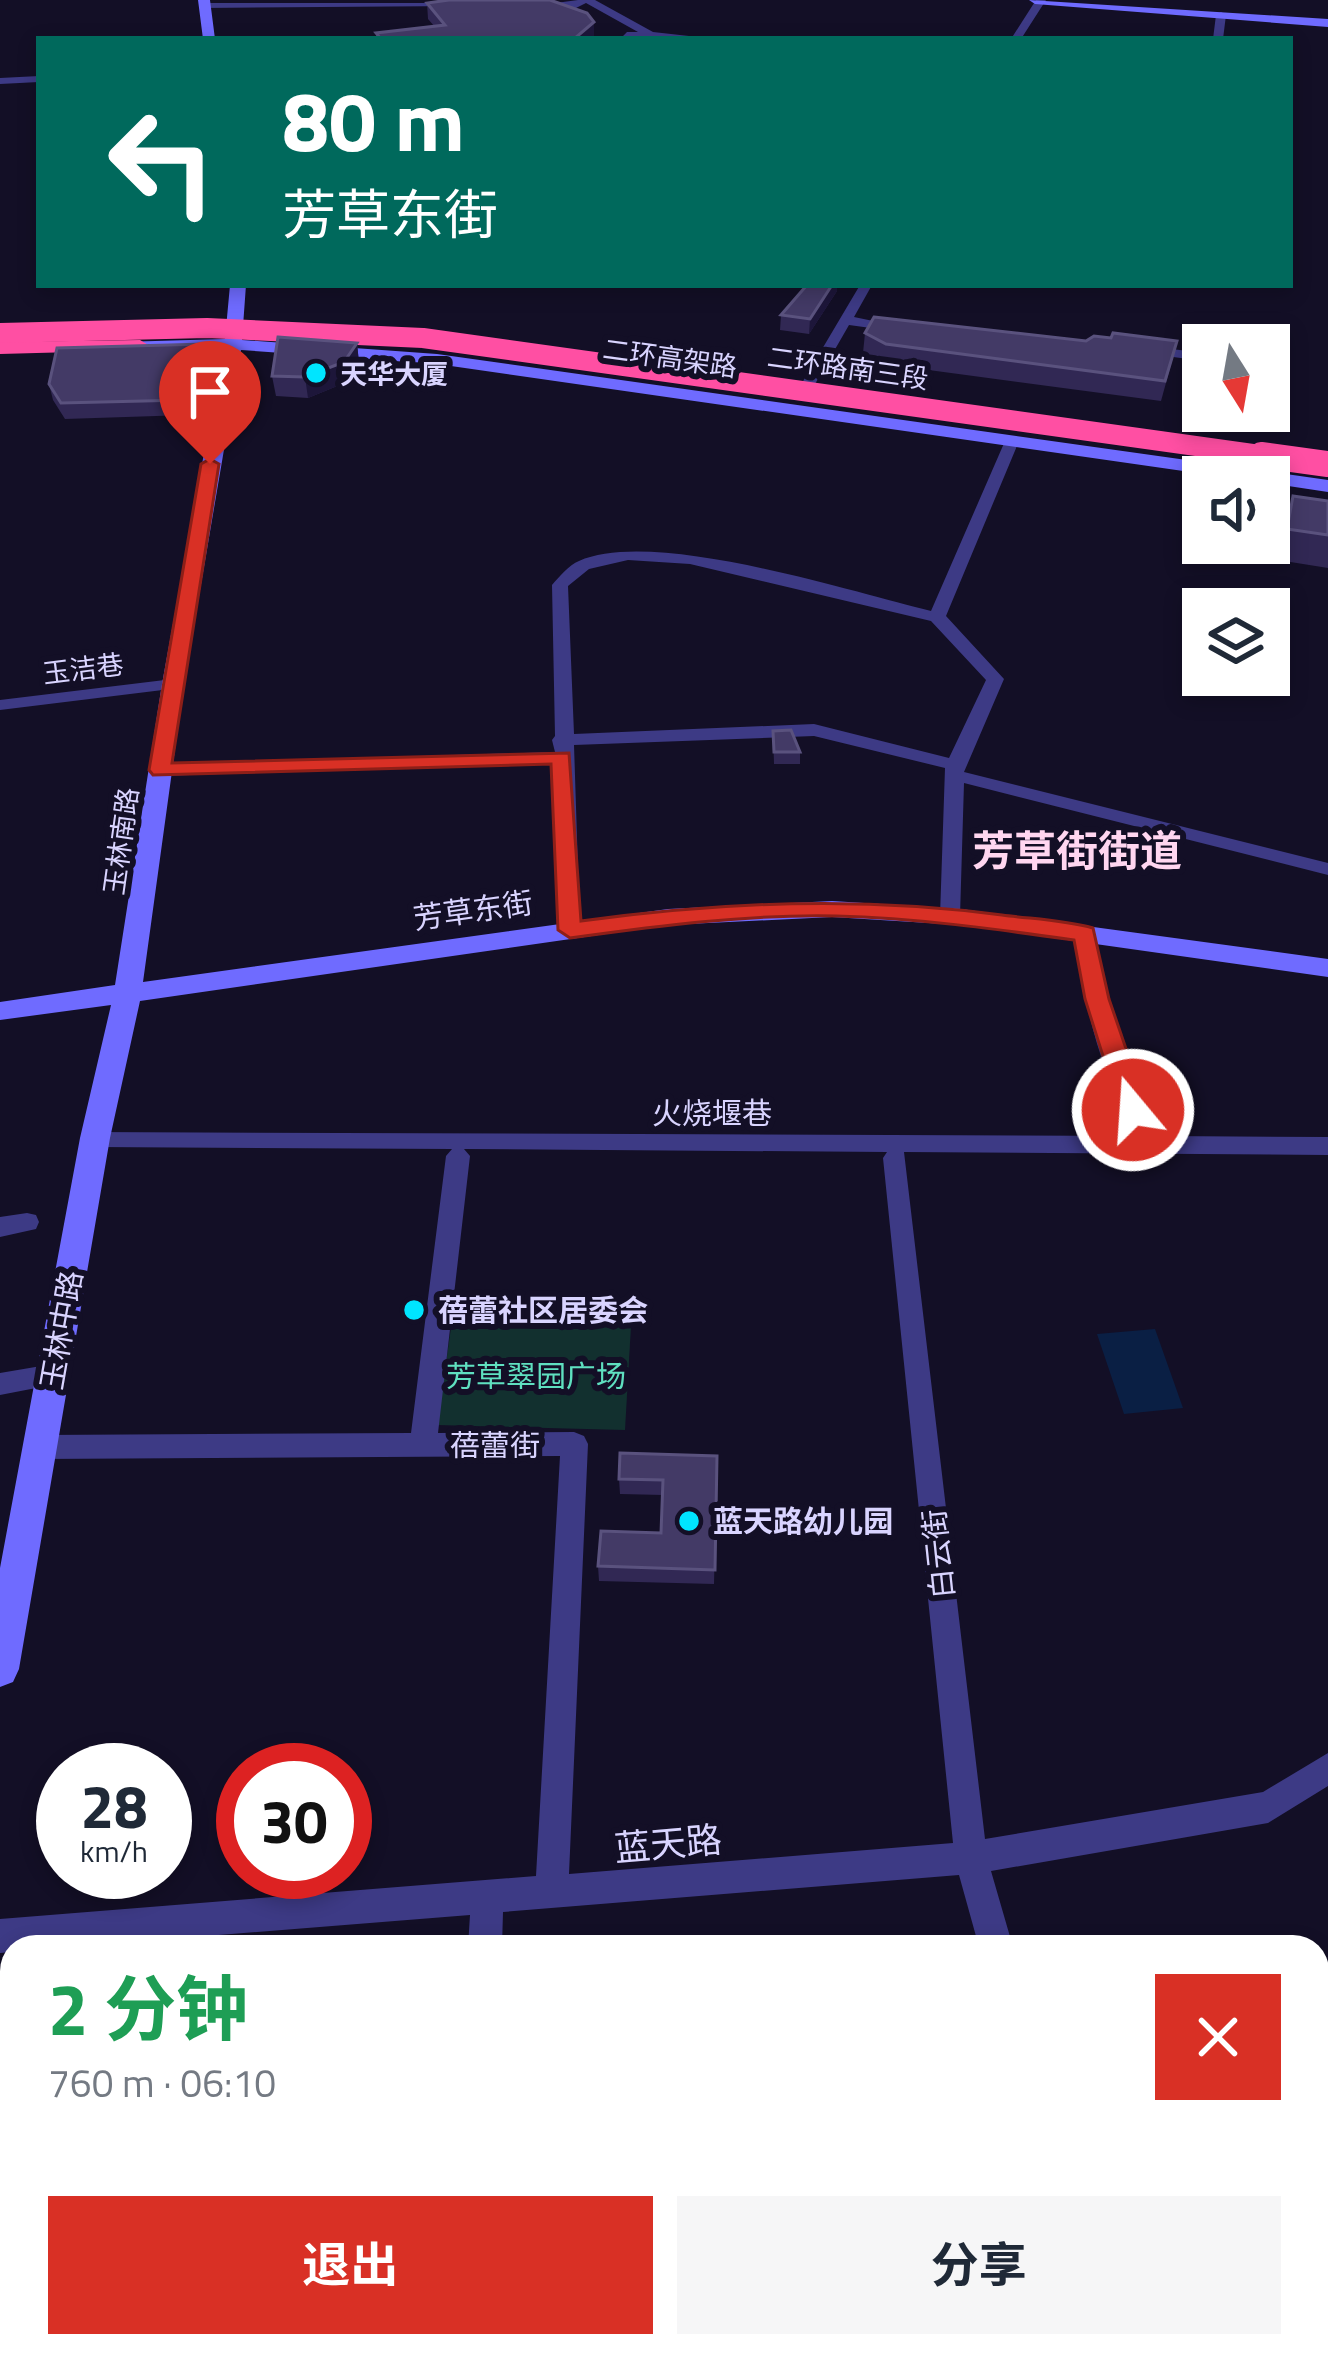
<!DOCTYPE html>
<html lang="zh">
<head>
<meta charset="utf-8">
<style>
  body { margin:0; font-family:"Titillium Web","Noto Sans SC",sans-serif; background:#f6f6f7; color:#1f2937; height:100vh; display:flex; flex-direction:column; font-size:45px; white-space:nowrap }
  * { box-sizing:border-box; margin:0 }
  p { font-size:39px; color:#747a83 }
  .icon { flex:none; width:66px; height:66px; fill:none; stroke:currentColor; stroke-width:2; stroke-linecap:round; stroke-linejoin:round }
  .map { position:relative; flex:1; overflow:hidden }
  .sheet { position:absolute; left:0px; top:1935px; width:1329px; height:423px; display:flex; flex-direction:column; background:#fff; border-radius:36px 36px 0 0; box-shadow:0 6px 18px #0003 }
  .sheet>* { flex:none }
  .guide { position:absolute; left:36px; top:36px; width:1257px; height:252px; border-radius:0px; box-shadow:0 6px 18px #0003; background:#00695c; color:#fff; overflow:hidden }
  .needle { width:78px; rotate:169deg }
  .tools { position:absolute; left:1182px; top:324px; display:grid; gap:24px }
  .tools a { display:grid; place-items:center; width:108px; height:108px; border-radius:0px; background:#fff; box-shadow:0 6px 18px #0003; font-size:60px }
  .speed { position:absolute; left:36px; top:1743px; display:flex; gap:24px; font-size:60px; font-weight:700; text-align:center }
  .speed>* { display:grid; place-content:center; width:156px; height:156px; border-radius:50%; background:#fff; box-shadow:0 6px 18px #0003; line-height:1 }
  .speed small { font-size:30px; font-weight:400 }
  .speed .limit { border:18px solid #d22; background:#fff; color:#111 }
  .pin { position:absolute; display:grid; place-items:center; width:102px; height:102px; color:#fff; margin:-123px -51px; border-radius:50% 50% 50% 0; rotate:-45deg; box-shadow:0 0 12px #0007 }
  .pin .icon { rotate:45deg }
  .me { position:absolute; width:132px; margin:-66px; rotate:342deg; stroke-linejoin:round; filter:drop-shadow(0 0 9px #0008) }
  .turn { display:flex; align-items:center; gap:42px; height:252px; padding:0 48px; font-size:54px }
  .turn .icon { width:156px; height:156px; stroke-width:2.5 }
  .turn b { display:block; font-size:84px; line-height:102px }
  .round { display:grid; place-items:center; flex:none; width:126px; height:126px; border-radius:0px; background:#f6f6f7 }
  .head { display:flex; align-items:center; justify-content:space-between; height:204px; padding:0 48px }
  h1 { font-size:72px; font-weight:700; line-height:90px; color:#1e9e55 }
  .primary-button { display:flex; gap:24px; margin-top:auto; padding:24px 48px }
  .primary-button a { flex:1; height:138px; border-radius:0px; background:#d93025; color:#fff; font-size:48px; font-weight:700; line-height:138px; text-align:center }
  .primary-button a+a { background:#f6f6f7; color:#1f2937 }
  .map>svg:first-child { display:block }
</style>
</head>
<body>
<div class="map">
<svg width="1328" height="2356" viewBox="0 0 1328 2356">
  <rect width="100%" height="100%" fill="#130f26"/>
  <path fill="#12302f" d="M452,1321L631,1326L625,1430L437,1425Z"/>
  <path fill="#0a1f44" d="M1155,1329L1183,1408L1124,1414L1097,1334Z"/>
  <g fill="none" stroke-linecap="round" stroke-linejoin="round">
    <path fill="#3d3a85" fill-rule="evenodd" d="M578,0H595L653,32L716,39H620L627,32H638L586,3L574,9L533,6Z
      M1036,0H1046L1021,39H1011Z
      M205,3H455L460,6L202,8Z
      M1221,12L1226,15L1223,39H1213L1216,15Z
      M39,76V82L0,84V78Z
      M860,285H872L854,317L907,328L900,332L849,325L811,391H801L799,388Z
      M1141,345L1203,353V361L1136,352V346Z
      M1012,437L1019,441L946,616L1004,679L964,772L1328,863V875L964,783L960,916L950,923L940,916L945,768L814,736L574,745L580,930L570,937L560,930L556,763L160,776L151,770L160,764L555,752L552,740L555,736L552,585C559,577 569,565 579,561C653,528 849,591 931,611L1005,441ZM628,560L690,564L931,621L986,680L949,758L814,724L574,734L568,586L589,569Z
      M173,679L179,680V688L0,710V700Z
      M1084,926L1094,933C1104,979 1111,1027 1129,1071C1139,1094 1160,1112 1164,1136L1328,1137V1155L904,1152L985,1839L1263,1792L1328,1753V1786L1268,1823L991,1871L1013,1947H979L959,1875L503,1912L502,1947H468L470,1915L70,1947H12V1952L0,1953V1919L536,1876L560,1456L40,1459L30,1455L26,1447L30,1439L40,1435L411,1433L446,1156L452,1149L95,1147L87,1144L83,1138L87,1132L1141,1136C1137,1117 1115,1091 1106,1070C1089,1026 1082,979 1074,933ZM464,1149L887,1152L883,1158L953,1843L569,1874L588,1444L584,1436L574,1432L438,1433L470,1156Z
      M27,1213L36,1215L39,1222L36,1229L0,1237V1217Z
      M53,1364L62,1367L66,1375L62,1383L0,1395V1373Z
      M1328,2264V2302L1317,2305V2267Z
      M447,2346H485V2356H447Z
      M1088,2346H1126L1129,2356H1091Z"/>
    <path fill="#6f6bff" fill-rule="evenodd" d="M198,0H210L215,39H203Z
      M1029,0L1328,19V27L1035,4Z
      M230,285H246L242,340L437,354L1328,480V492L1269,483V477H1225L437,364L241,350L184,684L143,982L668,909L832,901L961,909L1328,959V977L961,925L832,917L668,925L140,1001L110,1138L19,1669L13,1682L0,1687V1568L80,1138L111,1005L0,1020V1002L115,985L162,684L223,349L120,352L111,347L120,342L225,339Z"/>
    <path fill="#ff4fa3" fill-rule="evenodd" d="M140,340L150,346L147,350L0,354V342Z"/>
    <path stroke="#ff4fa3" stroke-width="20" d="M0,333L207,328L423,338L1282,458"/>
    <path stroke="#ff4fa3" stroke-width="26" d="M1261,455L1328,464"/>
  </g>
  <path fill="#312854" d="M427,3L594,38L376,39V33L435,27L428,19Z
    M807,285H837V291L809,334L780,330L781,315Z
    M865,333L1086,341L1111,338L1172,361L1161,401L884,364L863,353Z
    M357,343L359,363L347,382L308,398L276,396L272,376Z
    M204,344L207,359L187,415L65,419L53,400L49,384Z
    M1237,411H1267L1266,415Z
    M1293,496L1328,501V568L1278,560Z
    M773,731L800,752V764H774Z
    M717,1456L714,1584L599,1581L598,1566L661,1533L663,1495L620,1494L619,1479Z"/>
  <path fill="#1d163a" d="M594,22V39H574Z
    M831,285H837V291L809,334L810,319Z
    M357,343L359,363L347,382L308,398L305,377Z
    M204,344L207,359L187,415L184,400Z"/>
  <path fill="#433a66" stroke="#5a527e" stroke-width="3" d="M449,0H550L587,13L594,22L574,39H381L376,33L445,25L427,3Z
    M807,285H832L810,319L781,315Z
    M874,317L1086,341L1094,336L1111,338L1113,333L1177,341L1165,381L886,344L865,333Z
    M278,337L357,343L344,362L305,377L272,376Z
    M204,344L184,400L61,403L49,384L57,348Z
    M1269,352L1282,354L1271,395H1269Z
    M1293,496L1328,501V535L1287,529Z
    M791,730L800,752H774L773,731Z
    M620,1453L717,1456L715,1570L598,1566L601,1531L661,1533L663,1480L619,1479Z"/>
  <path fill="#d93025" stroke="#8d1f18" stroke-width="3" d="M210,459L219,464L172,763L569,753L581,921C722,902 861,896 1002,915C1032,919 1064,920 1093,928L1109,999L1147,1110L1143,1117H1124L1120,1110L1085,999L1074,940C995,929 916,918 836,916C748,914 657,926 570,938L558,930L551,764L153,775L149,770L201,464Z"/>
  <g fill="#00e5ff" stroke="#130f26" stroke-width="4.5">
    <circle cx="316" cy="373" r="12"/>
    <circle cx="414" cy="1310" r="12"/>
    <circle cx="689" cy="1521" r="12"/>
  </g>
  <g text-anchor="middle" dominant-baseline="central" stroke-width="12" stroke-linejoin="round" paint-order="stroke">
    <g font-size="27" fill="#d9d4ff" stroke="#130f26">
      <text transform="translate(670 357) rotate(8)">二环高架路</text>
      <text transform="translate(848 367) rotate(8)">二环路南三段</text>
      <text transform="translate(83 668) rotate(-7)">玉洁巷</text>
      <text transform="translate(120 841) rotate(-82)">玉林南路</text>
    </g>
    <g font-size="27" font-weight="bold" fill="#d9d4ff" stroke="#130f26" text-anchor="start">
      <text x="340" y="373">天华大厦</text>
    </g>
    <g font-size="30" fill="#d9d4ff" stroke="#130f26">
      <text transform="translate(473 910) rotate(-8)">芳草东街</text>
      <text x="712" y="1113">火烧堰巷</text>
      <text transform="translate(61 1330) rotate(-80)">玉林中路</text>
      <text x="495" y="1445">蓓蕾街</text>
      <text transform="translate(938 1554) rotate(-96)">白云街</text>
    </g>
    <g font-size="30" font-weight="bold" fill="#d9d4ff" stroke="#130f26" text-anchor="start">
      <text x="438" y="1310">蓓蕾社区居委会</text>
      <text x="713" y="1521">蓝天路幼儿园</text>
    </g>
    <g font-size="30" fill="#5fe0c0" stroke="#130f26">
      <text x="536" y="1376">芳草翠园广场</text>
    </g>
    <g font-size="36" fill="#d9d4ff" stroke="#130f26">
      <text transform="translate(668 1843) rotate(-5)">蓝天路</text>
    </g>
    <g font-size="42" font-weight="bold" fill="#ffd6f0" stroke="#130f26">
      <text x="1077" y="850">芳草街街道</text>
    </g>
  </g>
</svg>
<div class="tools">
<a><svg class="needle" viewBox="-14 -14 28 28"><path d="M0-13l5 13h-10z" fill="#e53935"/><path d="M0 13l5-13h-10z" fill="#747a83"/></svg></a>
<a><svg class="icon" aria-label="sound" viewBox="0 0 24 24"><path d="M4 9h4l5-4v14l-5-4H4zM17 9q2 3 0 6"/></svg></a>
<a><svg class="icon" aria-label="layers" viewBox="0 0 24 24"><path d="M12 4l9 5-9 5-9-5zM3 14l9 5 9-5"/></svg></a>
</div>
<div class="speed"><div>28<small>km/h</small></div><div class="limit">30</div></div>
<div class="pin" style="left:210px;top:464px;background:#d93025"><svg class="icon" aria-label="arrive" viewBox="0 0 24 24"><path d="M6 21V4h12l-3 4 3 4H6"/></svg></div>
<svg class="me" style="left:1133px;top:1110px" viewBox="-20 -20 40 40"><circle r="17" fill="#d93025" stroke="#fff" stroke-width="3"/><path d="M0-11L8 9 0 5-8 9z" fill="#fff"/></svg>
<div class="guide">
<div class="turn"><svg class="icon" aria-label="left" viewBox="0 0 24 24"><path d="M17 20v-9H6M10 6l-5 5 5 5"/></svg><div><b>80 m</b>芳草东街</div></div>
</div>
<section class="sheet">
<div class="head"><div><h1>2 分钟</h1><p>760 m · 06:10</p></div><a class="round" style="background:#d93025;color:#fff"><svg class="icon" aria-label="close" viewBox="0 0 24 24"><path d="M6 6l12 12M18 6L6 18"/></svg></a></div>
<div class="primary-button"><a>退出</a><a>分享</a></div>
</section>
</div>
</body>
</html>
